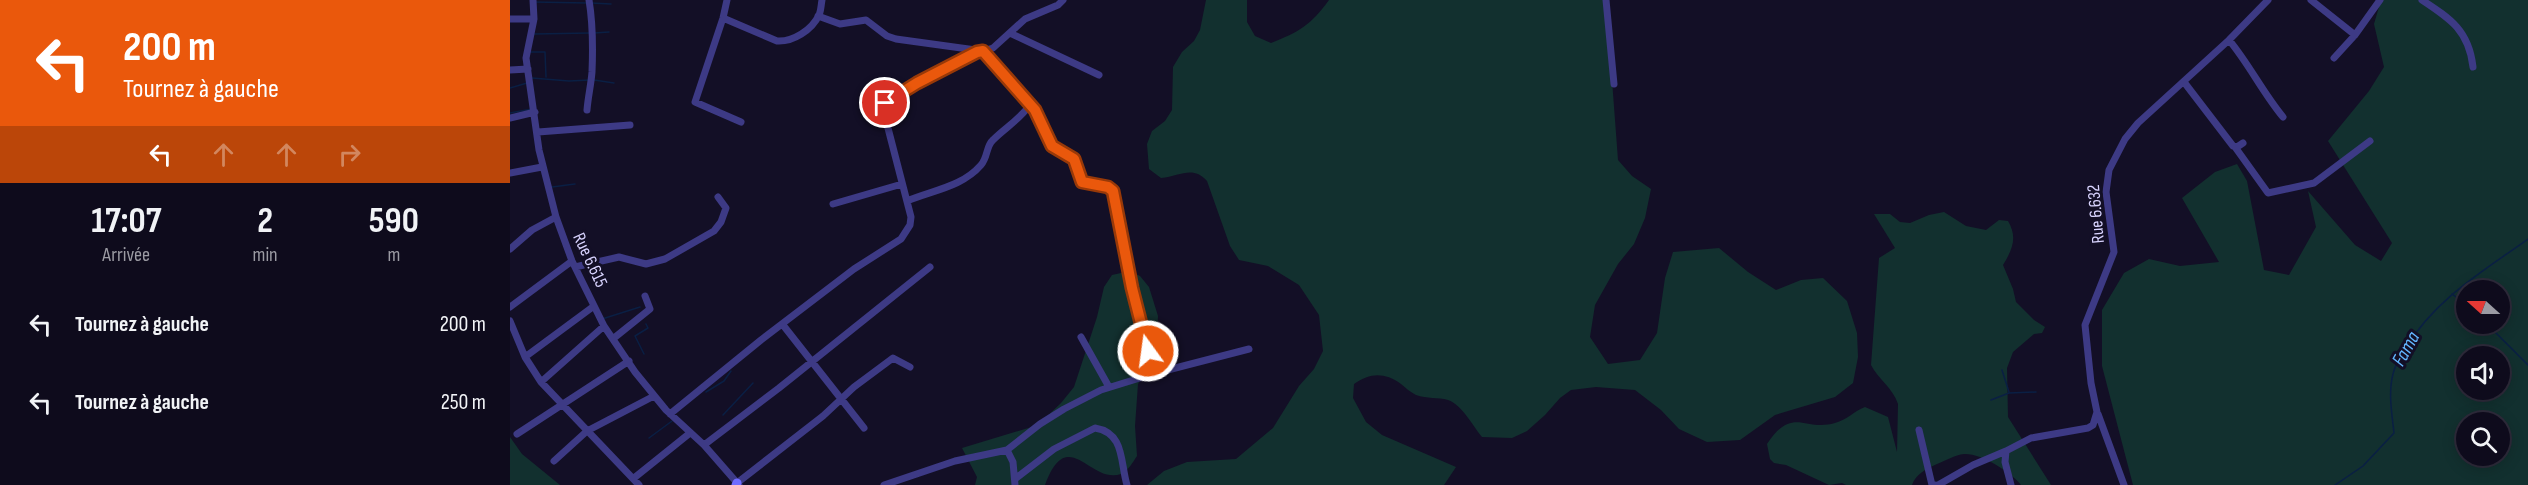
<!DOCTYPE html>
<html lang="fr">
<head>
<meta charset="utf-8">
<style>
  body { margin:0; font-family:"Sofia Sans Condensed",sans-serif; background:#1c1929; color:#f1f3f6; height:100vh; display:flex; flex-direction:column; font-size:22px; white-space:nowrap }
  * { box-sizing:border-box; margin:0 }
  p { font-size:20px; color:#9b9ba3 }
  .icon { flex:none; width:33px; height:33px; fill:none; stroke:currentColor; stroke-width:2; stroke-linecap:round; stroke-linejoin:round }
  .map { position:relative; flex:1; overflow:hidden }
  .side { display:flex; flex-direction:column; background:#0e0b1c; width:510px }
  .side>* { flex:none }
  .top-card { background:#ea580c; color:#fff; overflow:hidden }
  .needle { width:39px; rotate:291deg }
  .fabs { position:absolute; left:1946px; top:280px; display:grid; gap:12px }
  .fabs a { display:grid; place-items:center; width:54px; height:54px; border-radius:50%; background:#0e0b1c; box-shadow:0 3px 15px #0003,0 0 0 2px #2e2b3b; font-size:30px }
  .pin { position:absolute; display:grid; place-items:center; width:51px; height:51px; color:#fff; margin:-26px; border:3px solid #fff; border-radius:50%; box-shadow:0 2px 6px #0007 }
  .me { position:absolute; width:66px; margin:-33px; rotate:346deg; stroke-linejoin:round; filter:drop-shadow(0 0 4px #0008) }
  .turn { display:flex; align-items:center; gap:21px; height:126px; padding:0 24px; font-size:27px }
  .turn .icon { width:78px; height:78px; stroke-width:2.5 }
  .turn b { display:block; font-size:42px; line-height:51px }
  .lanes { display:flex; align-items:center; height:57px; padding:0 24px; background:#0003; justify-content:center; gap:30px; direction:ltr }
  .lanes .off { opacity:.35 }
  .eta { display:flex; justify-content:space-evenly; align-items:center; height:102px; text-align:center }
  .eta b { font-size:36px; font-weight:700; line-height:42px }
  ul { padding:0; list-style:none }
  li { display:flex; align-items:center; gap:18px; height:78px; padding:0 24px }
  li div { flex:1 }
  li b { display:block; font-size:22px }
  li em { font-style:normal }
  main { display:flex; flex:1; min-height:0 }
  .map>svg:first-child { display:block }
</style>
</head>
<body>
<main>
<section class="side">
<div class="top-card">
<div class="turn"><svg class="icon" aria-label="left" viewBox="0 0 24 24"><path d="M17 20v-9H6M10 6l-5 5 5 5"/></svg><div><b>200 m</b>Tournez à gauche</div></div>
<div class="lanes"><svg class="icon" aria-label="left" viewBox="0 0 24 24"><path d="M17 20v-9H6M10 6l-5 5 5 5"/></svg><svg class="icon off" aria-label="ahead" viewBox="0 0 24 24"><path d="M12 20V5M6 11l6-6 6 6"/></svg><svg class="icon off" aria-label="ahead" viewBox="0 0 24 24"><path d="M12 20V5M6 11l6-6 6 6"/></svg><svg class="icon off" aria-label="right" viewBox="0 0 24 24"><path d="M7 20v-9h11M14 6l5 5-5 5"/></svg></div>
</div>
<div class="eta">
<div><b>17:07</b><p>Arrivée</p></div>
<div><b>2</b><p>min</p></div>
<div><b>590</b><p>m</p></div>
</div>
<ul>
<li><svg class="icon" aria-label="left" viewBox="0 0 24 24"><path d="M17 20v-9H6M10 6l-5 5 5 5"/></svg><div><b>Tournez à gauche</b></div><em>200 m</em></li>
<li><svg class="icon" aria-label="left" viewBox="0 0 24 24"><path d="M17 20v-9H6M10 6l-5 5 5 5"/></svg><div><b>Tournez à gauche</b></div><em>250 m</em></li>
</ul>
</section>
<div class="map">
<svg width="2018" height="485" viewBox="0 0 2018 485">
  <rect width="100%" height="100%" fill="#130f26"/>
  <path fill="#12302f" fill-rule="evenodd" d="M696,0H737V22L745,36L761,43C789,32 801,25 819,0H1096L1108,160L1122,176L1141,189L1135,218L1124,244L1108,264L1085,305L1080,337L1098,364L1130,360L1147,333L1155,278L1163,252L1209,248L1238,272L1266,290L1291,280L1313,278L1337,301L1347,333L1348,357L1343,383L1325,397L1265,415L1230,440L1197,442L1169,429L1151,410L1125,390L1086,387L1061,390L1050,398L1035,415L1017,431L1002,438L972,437C963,426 952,405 938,400C928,397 917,399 906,395C900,392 896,388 891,384C874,372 860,373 844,384L843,398L856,422L872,435L946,467L934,485H637L654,471L677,462L726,459L763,428L789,386L804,369L813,351L809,315L789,285L758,266L729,260L720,246L697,181C683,165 670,176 651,178L639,169L637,144L642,131L655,121L662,110L663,67L672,52L684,41L690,30Z
    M1871,0H2018V485H1623L1592,366V310L1614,273L1639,259L1670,266L1709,262L1672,198L1705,172L1727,164L1737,181L1754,270L1779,275L1806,227L1798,191L1845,245L1871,261L1882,243L1818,141L1859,91L1874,67L1864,24ZM1956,291H1989V324H1956ZM1956,357H1989V390H1956ZM1956,423H1989V456H1956Z
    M1434,212L1456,226L1476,230L1489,220L1498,221C1508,238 1502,250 1493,265L1503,289L1506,302L1524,320L1535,327L1532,333L1524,334L1503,352L1497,368L1498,417L1541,485H1511C1501,472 1471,453 1454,454C1445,455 1435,461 1427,464C1417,468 1405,475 1402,485H1336L1332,483L1319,485L1276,465L1264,463L1260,459L1257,444C1283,405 1294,432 1325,423C1337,420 1344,411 1355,407L1378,417L1387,452L1388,404C1383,388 1368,379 1361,365L1369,258L1385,248L1364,214H1380L1390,222L1400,223L1419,215Z
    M620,271L630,276L639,287L648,316L646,357L628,384L625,426L627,456C623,462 618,471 611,474C580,485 558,423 535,485H465L467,477L452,448L528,425L551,403L564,387L587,317L594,287L602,275Z
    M0,437L12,454L50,485H0Z"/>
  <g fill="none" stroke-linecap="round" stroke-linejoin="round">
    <path stroke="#0a1f44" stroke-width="1.5" d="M24,2L77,3
      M81,3L101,4
      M84,33L99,32
      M24,34L80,33
      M19,52H35L36,77
      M22,78L59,81L80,80
      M84,80L104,83
      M0,88L17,83
      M0,113L22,109
      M42,187L65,184
      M1942,294L1956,304
      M92,319L130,307
      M1977,324L2018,365
      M134,354L125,336L138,328L136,324
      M1492,370L1499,392
      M196,392L214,381L221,371
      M1481,400L1499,393L1526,392
      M213,415L243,383
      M139,438L162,421
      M1825,485L1853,466L1884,433C1882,414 1878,393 1883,374C1885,365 1890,357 1895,349C1925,299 1972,272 2018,239"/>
    <path stroke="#3d3a85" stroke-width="7" d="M23,0L24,19L16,58L29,150L46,217L62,261L94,326L125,372L156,410L194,445L229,485
      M217,0L213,18L185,102L231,122
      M1096,0L1104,84
      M1801,0L1845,35
      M1912,0C1941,19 1959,31 1963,67
      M308,16L330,24L356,20L377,36L386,39L473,51L483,48L515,19L548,5L553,0
      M213,18L267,41C283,42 302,30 309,15C311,11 311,5 312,0
      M0,19H24
      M500,33L589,75
      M1719,40C1739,64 1753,93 1773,117
      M1824,58L1845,35L1870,0
      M0,70L18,69
      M1674,82L1723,146L1727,147L1733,143
      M77,110C78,97 81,85 82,72C83,48 83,24 79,0
      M0,118L25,112
      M28,132L120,125
      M1725,147L1758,193L1804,183L1860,141
      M0,173L32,167
      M397,201C423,190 452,187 471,165C478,157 476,146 483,140C496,127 508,121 520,105
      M323,204L392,184
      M0,249L22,230L46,217
      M65,267L109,257L136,264L155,259L204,231L211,222L216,208L208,197
      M0,307L62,261
      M0,321L15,357L31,382L129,485
      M273,325L354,428
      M571,337L599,387
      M104,338L140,309L135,296
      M15,357L84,306
      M646,373L739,349
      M31,382L94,326
      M160,414L251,340L344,269L391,239L400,225L401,217L372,105L407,83L467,52
      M1588,414L1614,485
      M1409,430L1422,485H1425
      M7,434L119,361
      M194,445L269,388L420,267
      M497,450L503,462L505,485
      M44,461L77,431L144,396
      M124,478L180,433
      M505,479L544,449L585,428C615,433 610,462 617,485
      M227,483L313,416L344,387L383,358L400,367
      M374,485L445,461L497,450L530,424L554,409L591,390L646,373C625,314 616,252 603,191L599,187L572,182L564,159L542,146L525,110L473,51
      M1428,485L1463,465L1496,451
      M1501,485L1495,462L1496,451L1521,438L1578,428L1583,425L1587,412L1581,383L1575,325L1604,252L1596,192L1599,170L1615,139L1628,123L1719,40L1758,0"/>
    <path stroke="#6f6bff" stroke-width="9" d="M226,485L227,483"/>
  </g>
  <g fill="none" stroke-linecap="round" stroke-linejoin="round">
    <defs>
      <path id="route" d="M375,103L407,83L467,52L473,51L525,110L542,146L564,159L572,182L598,187L603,191L622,288L638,351"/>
    </defs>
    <use href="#route" stroke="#983908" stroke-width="15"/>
    <use href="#route" stroke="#ea580c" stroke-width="10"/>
  </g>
  <g text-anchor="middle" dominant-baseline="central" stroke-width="6" stroke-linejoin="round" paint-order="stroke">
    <g font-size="18" fill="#d9d4ff" stroke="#130f26">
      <text transform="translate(1586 214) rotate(-95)">Rue 6.632</text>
      <text transform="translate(80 260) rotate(65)">Rue 6.615</text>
    </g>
    <g font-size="20" font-style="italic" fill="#62b6ff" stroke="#130f26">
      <text transform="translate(1896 349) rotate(-61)">Fama</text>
    </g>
  </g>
</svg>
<div class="fabs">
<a><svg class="needle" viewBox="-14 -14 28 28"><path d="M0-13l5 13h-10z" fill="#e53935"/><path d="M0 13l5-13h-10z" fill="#9b9ba3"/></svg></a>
<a><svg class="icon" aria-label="sound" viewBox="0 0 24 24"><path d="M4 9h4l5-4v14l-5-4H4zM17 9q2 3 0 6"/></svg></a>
<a><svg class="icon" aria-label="search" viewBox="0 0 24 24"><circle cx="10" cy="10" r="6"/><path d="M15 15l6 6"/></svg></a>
</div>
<div class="pin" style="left:375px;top:103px;background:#d93025"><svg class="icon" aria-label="arrive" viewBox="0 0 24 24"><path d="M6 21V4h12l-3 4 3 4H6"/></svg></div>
<svg class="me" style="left:638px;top:351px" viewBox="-20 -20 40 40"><circle r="17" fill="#ea580c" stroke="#fff" stroke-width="3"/><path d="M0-11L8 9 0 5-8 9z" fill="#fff"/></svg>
</div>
</main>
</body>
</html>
